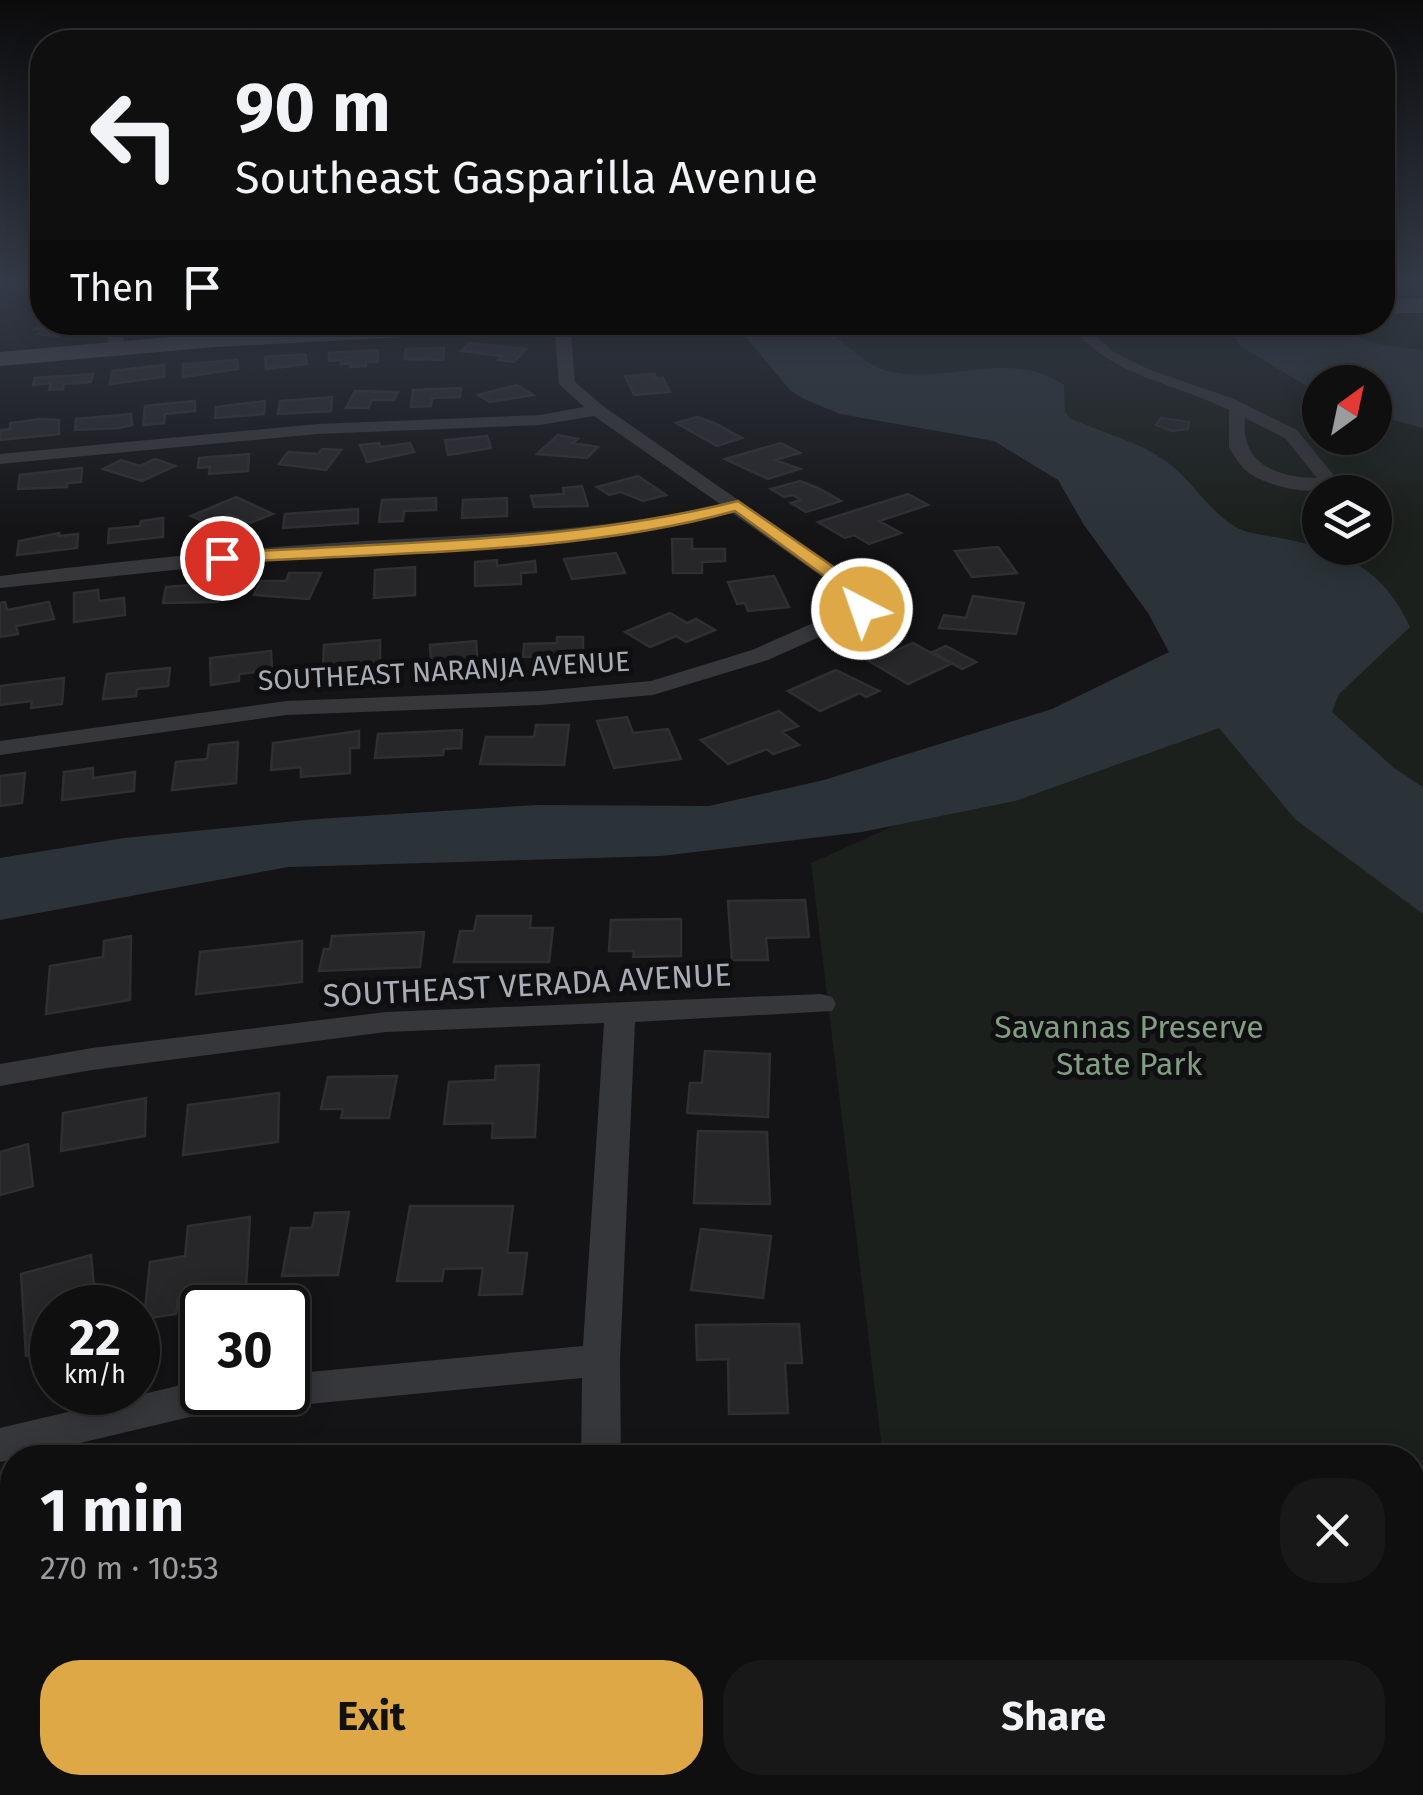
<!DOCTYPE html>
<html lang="en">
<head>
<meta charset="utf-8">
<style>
  body { margin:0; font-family:"Fira Sans",sans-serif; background:#181819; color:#f1f3f6; height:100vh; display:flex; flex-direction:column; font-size:38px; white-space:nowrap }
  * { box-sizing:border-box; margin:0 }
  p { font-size:32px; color:#9b9c9f }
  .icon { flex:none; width:55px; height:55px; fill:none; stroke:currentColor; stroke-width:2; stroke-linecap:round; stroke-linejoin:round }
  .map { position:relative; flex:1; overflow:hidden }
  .panel { position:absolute; left:0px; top:1445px; width:1425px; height:350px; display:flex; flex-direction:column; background:#0f0f10; border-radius:40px 40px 0 0; box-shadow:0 5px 25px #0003,0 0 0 2px #2f2f30 }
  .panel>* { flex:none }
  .top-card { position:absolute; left:30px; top:30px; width:1365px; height:305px; border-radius:40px; box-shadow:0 5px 25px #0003,0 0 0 2px #2f2f30; background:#0f0f10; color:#f1f3f6; overflow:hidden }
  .needle { width:65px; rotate:33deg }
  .tools { position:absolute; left:1302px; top:365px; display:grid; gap:20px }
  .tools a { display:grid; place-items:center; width:90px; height:90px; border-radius:50%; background:#0f0f10; box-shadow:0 5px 25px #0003,0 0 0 2px #2f2f30; font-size:50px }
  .speed { position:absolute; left:30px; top:1285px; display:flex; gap:20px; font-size:50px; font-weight:700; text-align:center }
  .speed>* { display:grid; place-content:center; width:130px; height:130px; border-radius:50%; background:#0f0f10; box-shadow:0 5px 25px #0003,0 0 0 2px #2f2f30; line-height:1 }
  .speed small { font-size:25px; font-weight:400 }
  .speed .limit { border:5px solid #111; border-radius:15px; background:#fff; color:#111 }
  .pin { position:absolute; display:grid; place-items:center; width:85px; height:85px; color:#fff; margin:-42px; border:5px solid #fff; border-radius:50%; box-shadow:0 2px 10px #0007 }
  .me { position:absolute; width:110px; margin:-55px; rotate:319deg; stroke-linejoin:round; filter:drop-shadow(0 0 8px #0008) }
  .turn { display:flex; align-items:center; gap:35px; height:210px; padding:0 40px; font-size:45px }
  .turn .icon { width:130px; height:130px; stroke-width:2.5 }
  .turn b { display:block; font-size:70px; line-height:85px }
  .then { display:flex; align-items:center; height:95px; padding:0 40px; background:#0003; gap:20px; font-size:38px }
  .round { display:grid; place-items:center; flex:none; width:105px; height:105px; border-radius:40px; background:#181819 }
  .summary { display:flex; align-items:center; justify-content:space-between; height:170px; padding:0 40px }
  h1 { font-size:60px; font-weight:700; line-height:75px }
  .primary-button { display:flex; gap:20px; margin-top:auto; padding:20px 40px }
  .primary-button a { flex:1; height:115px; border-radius:40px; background:#dda845; color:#111; font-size:40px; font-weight:700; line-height:115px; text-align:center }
  .primary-button a+a { background:#181819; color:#f1f3f6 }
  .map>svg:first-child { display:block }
</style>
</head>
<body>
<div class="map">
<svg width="1423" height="1795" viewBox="0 0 1423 1795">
  <rect width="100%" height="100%" fill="#141416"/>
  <path fill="#1b201c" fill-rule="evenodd" d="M1383,280H1423V1795H924L923,1783L1412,1782V1458L883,1457L811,863L1269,657L1115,469L869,398L782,322H1382ZM1320,382H1375V438H1320ZM1320,492H1375V548H1320Z"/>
  <path fill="#2c3338" d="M734,323C753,322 804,317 819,325C846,340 864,369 897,373C952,381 1015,350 1064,385L1065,412L1070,418C1103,434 1137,440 1167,462C1192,480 1207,509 1234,526C1248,535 1269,535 1285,539C1345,551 1384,570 1410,627L1339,694L1332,712L1394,768L1423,787V914L1295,819L1219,728L1015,801L862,832L661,856L288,867L0,920V858L124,838L317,819L537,805L709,806L824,780L1052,709L1169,652L1148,613L1084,525L1058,480L994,441L840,414L804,399L791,391Z
    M1227,323H1312L1382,345L1423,350V428L1375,415V382H1320V394L1240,346Z"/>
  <path fill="#27272a" stroke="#2f2f32" stroke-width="2.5" d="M4,280H42L24,288L0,285Z
    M44,322H76L58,336L37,334L43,329H35Z
    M469,343L526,349L514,362L498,360L502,356L461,351Z
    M444,348L443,360L405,359L406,349Z
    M378,350V362H366V366L350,367L351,363L341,364V360L329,361V353Z
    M305,354L307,364L266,369L265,357Z
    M237,360L238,369L183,377V364Z
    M164,365V377L110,384L112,371Z
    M93,374L91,382L64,384L63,389L49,390L51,383L33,385L35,378Z
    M654,374L657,379L663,378L670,392L634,395L625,376Z
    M517,385L533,395L490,402L478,395Z
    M461,388L460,397L432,398L431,406L411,407L413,390Z
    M355,391L398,392L394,400H372L368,408H346Z
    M332,397L331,411L278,414L280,401Z
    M195,401V411L165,414L164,423L143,425L145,406Z
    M265,401L264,414L215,418L216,407Z
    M131,414L132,425L119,428L75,430L76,419Z
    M697,417L714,423L742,438L717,446L676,423Z
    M1161,418L1189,422L1188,429L1172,431L1156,425Z
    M41,419L59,420V434L0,440L1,430L10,429V423Z
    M558,435L578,439L573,443L598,447L587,458L537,454Z
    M487,436L491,448L448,455L445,440Z
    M379,443L381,447L410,443L414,452L367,462L360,445Z
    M781,443L800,453L775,460L800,469L768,479L725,459Z
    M322,449L341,450L326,470L279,464L288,452L318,454Z
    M249,454L248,471L209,474L210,467L198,468L199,458Z
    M155,459L175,466L142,481L103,469L121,460L140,466Z
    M82,468L81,482L67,483V487L18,489L20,475Z
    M638,476L666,495L643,501L621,492L609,495L597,487Z
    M800,481L818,488L841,501L806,512L791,503L801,500L793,495L784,497L771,489Z
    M582,486L588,506L534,507L531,496L564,494L563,488Z
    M908,494L928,505L879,521L901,533L869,544L854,535L845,538L818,522Z
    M236,497L273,514L250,523L229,514L207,523L191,516Z
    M436,498V510L404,511L403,521L379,522L382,500Z
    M507,498V516L462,518L463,500Z
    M358,509V523L283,528L285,514Z
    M163,518V537L108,543L109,529L140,526L141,521Z
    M59,533V536L78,534L77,548L17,555L19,541Z
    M672,539H692V549H725V561L702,562V573H673Z
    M998,547L1017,573L972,577L955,551Z
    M616,553L625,573L572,579L564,559Z
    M497,560V566L535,561L536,572L521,573V584L475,586V562Z
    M415,567V595L374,598L375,570Z
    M289,573H321L309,599L254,595L261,581H286Z
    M774,576L789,607L748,611L745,603L737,604L728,582Z
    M220,583L218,602L163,603L166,587Z
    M98,590L99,601L124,598L125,615L74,622V593Z
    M973,596L1024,603L1016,634L939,628L944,615L966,618Z
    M5,602L7,610L49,602L54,619L16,626L18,634L0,637V603Z
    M670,613L687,623L696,619L715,630L686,642L676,636L650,647L625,632Z
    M557,637H583V662L555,663V656L523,657L524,644L557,643Z
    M380,640V670L351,673V666L323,668L324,645Z
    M476,641L478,667L457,669V661L431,663L430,645Z
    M872,642L890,653L913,643L951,664L908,684L852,651Z
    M946,646L976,662L962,669L933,652Z
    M271,651L272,670L239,674V681L211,685L210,658Z
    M170,668L168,686L137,689L136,696L103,699L107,674Z
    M836,670L879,691L866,697L860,693L820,711L788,691Z
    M64,678L62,704L31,708L32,701L0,705V686Z
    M779,711L798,726L782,732L799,745L773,754L767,749L728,764L701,740Z
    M627,717L633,733L668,729L681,759L614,768L597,721Z
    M536,725H569L564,765L480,764L486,737H534Z
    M462,730L461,748L444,749L443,755L375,758L378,734Z
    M359,731V748H350V773L301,777V767L271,770L273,743Z
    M238,742L236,783L172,790L176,762L207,759L209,745Z
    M93,768V778L135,772L134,791L62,800L64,772Z
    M25,773L22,803L0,806V776Z
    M805,900L809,937L766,938L768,960H732L728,901Z
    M477,916H531L530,928H553L549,962H454L460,931H474Z
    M681,919V956L633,957L634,951H609L611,920Z
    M424,932L420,967L319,971L324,949H330L332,936Z
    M131,936L130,1000L46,1014L50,966L103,957L104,941Z
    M302,941V982L196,994L200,952Z
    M705,1051L770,1054L768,1117L687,1113L690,1083H702Z
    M539,1065L535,1137L492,1138L493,1123L444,1124L449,1082L495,1080L496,1066Z
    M397,1076L389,1118H341L343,1109H321L328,1077Z
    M279,1093L278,1142L183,1155L188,1105Z
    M146,1098L145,1136L61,1151L63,1113Z
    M698,1131L767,1132L770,1204L694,1203Z
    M28,1144L33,1186L0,1195V1152Z
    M410,1206H513L507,1253H527L522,1294L479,1295L483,1268L444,1269L442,1281H397Z
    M349,1212L338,1275L282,1276L291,1228H312L315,1213Z
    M250,1217L245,1308H202L200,1321L202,1296L178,1299L176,1314L144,1319L150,1262L185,1256L188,1226Z
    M701,1229L771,1236L763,1298L691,1290Z
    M91,1255L96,1308H52V1349L26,1356L21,1274Z
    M799,1324L802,1363H785L788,1413L729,1414L728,1359L697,1360L696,1325Z
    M700,1445H763V1458H700Z
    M408,1454L510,1455L407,1458Z
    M12,1782H112L111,1795H1L2,1785Z
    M171,1782H307V1795H171Z
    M362,1782H473V1787L412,1795H361Z
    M709,1782H784V1795H709Z"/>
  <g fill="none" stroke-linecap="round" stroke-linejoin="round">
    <path fill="#36373a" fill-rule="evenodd" d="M116,322H132L123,334L125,348L117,353L109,348L107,334Z
      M554,322H570L575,382L603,406L865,588L874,609L871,614L768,660L653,695L540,705L286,715L0,755V741L286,701L540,691L651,681L752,650L852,606L848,595L732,513L598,538L271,560L0,588V576C121,561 242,548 364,541C483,534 603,532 720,504L594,416L540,425L318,434L0,464V454L318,424L540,415L584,407L559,384Z
      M1066,322H1082L1112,351L1148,369L1234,399L1297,430L1340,483C1320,499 1269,487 1249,473C1240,466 1235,457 1229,448V410C1166,379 1116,380 1066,322ZM1245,418L1285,438L1317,478C1278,478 1240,464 1245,418Z
      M821,994L832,997L836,1004L832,1011L635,1022L620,1360L621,1458H581L582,1378L288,1406L277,1402L263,1408L194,1416L0,1462V1428L194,1382H202V1392H288V1374L583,1346L604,1023L386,1032L92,1070L0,1086V1064L92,1048L386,1012Z
      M578,1782H624V1795H578Z"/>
    <path fill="#44464a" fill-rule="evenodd" d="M1382,299H1423V313H1382Z
      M417,322H563L552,329L216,347L0,366V352L216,333Z"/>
  </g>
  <linearGradient id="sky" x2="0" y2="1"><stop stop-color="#0b0b0c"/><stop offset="0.53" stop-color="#343a47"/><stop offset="1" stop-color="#343a47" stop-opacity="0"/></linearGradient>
  <rect width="1423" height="531" fill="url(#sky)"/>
  <path fill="#dda845" stroke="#906d2d" stroke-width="2.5" d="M738,501L864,588L871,609L869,613H856L849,594L735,511C575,555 389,552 222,563L213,558L222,553C394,542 570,543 738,501Z"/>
  <g text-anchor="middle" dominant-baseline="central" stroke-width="10" stroke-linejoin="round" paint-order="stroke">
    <g font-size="28" fill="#a8acb4" stroke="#0f0f11">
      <text transform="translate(444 671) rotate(-3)">SOUTHEAST NARANJA AVENUE</text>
    </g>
    <g font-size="32" fill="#a8acb4" stroke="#0f0f11">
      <text transform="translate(527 985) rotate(-3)">SOUTHEAST VERADA AVENUE</text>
    </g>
    <g font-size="32" fill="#819d82" stroke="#0f0f11">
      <text x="1129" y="1027">Savannas Preserve<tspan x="1129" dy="37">State Park</tspan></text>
    </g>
  </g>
</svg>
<div class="tools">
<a><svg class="needle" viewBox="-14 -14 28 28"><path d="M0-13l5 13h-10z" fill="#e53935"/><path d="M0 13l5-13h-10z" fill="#9b9c9f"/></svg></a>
<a><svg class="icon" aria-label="layers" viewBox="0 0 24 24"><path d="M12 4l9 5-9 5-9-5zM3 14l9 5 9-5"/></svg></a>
</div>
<div class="speed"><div>22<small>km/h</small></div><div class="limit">30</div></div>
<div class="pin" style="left:222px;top:558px;background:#d93025"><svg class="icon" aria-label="arrive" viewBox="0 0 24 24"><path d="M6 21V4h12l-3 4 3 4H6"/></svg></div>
<svg class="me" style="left:862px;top:609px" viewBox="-20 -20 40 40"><circle r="17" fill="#dda845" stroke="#fff" stroke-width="3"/><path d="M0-11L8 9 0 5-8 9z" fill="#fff"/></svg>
<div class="top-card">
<div class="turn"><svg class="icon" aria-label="left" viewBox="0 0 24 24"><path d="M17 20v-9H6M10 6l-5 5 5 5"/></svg><div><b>90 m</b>Southeast Gasparilla Avenue</div></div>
<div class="then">Then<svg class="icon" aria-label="arrive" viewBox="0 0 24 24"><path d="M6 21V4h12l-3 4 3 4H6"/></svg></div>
</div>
<section class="panel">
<div class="summary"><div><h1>1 min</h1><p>270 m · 10:53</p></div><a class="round"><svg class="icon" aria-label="close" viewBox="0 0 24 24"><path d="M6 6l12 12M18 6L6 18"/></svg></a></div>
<div class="primary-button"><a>Exit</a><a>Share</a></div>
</section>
</div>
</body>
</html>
